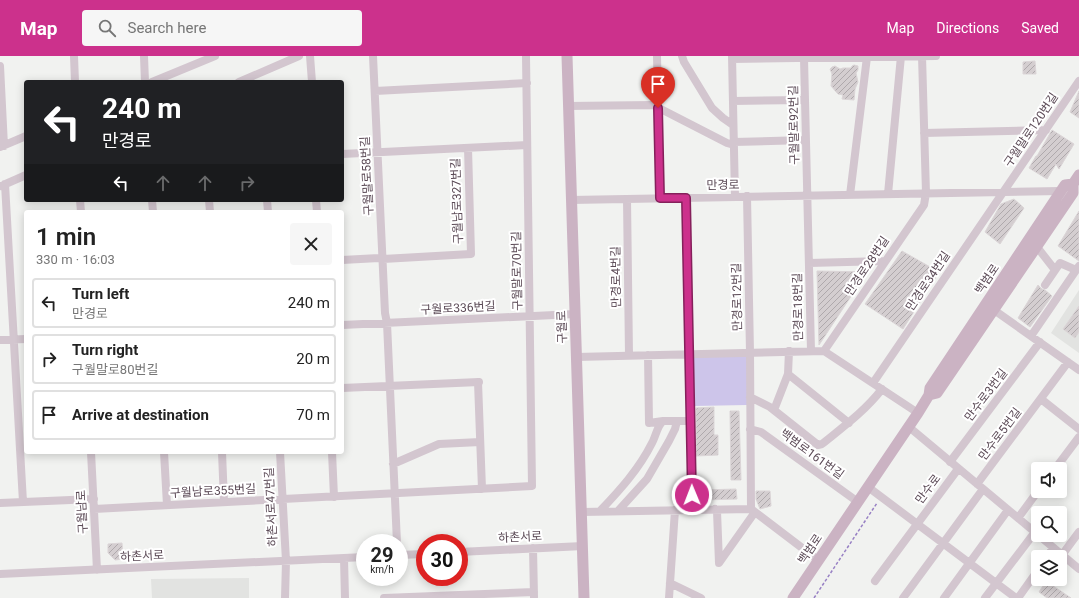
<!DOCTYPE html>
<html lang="en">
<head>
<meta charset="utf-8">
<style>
  body { margin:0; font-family:Roboto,"Noto Sans KR",sans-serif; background:#f6f6f6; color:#222; height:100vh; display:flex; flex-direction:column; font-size:15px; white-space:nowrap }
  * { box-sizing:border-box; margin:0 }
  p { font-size:13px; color:#767676 }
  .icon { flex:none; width:22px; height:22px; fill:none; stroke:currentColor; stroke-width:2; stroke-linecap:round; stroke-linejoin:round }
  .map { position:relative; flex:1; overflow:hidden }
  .sheet { position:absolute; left:24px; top:154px; width:320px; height:244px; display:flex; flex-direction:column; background:#fff; border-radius:4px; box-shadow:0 2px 10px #0003 }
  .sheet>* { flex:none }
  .guide { position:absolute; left:24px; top:24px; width:320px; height:122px; border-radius:4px; box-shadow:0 2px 10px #0003; background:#202124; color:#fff; overflow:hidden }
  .buttons { position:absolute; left:1031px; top:406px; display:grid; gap:8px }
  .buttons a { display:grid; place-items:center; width:36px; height:36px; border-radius:4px; background:#fff; box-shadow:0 2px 10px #0003; font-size:20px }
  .speed { position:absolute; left:356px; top:478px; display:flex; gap:8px; font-size:20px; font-weight:700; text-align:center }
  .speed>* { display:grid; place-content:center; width:52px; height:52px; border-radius:50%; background:#fff; box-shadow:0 2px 10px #0003; line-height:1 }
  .speed small { font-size:10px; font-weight:400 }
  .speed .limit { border:6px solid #d22; background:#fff; color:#111 }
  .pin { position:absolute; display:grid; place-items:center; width:34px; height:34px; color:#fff; margin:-41px -17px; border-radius:50% 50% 50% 0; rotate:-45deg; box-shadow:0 0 4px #0007 }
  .pin .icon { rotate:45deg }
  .me { position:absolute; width:44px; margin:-22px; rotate:359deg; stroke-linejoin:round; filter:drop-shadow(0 0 3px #0008) }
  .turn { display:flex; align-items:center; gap:14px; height:84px; padding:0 12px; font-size:18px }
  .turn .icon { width:52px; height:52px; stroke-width:2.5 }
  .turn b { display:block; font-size:28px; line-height:34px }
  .lanes { display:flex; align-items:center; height:38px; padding:0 12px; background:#0003; justify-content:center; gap:20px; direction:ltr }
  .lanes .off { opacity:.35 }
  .round { display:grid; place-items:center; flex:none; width:42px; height:42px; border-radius:4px; background:#f6f6f6 }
  .head { display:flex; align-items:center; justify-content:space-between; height:68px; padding:0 12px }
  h1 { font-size:24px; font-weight:600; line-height:30px }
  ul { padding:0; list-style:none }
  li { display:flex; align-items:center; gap:12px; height:50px; margin:0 8px 6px; padding:0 4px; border:2px solid #e0e0e0; border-radius:4px }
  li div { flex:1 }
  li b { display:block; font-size:15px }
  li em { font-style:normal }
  header { display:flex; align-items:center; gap:24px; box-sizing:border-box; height:56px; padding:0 20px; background:#cc318c; color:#fff }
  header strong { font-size:19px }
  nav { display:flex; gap:22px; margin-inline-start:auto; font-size:14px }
  .search { width:280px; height:36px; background:#f6f6f6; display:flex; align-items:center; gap:10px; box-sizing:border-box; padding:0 14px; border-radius:4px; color:#767676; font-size:15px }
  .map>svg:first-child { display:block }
</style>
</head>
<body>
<header>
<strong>Map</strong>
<div class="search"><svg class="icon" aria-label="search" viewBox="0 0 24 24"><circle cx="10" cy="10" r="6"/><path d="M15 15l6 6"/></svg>Search here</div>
<nav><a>Map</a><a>Directions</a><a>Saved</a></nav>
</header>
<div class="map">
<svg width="1079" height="542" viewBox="0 0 1079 542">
  <defs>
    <pattern id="building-hatch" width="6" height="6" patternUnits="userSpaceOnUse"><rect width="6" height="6" fill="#d4ced0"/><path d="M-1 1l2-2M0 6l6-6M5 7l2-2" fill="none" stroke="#afa9ac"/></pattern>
  </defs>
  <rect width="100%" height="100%" fill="#f1f2f0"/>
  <path fill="#e2e3e1" d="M1079,234V297L1051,277Z
    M249,522V542H152L151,523Z"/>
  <path fill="#cdc5ea" d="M694,301H747V349L694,350Z"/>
  <path fill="url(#building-hatch)" stroke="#dbd5d7" d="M1035,5L1036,18H1023V6Z
    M854,9L858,10V14L856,17L858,26L855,33L854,44L842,43L843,39L838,38L831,30L832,18L830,13L832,11L835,10L840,13L843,12H851L852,10Z
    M1079,35V62L1070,56Z
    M1052,74L1074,88L1059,113L1056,108L1047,123L1029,112L1036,100H1037Z
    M1014,143L1024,152L1000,188L985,176L1001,148Z
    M1079,155V205L1058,190Z
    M902,195L939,216L903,273L865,248Z
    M817,215L867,216L819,289Z
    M1038,229L1042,233L1045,234L1052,240L1030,271L1018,262Z
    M1079,250V276L1075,282L1063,273Z
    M714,351V379H718V399L696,400V352Z
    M730,355H739L741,424H731Z
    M736,433L737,443L703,444V434Z
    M756,435H770L771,450L760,453L756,443Z
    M122,487L123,503L115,504L108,497V488Z
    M1046,525L1071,542H1047L1039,536Z"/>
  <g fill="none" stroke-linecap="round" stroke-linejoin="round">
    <path stroke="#9881c4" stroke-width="1.5" stroke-dasharray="3 2" stroke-linecap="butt" d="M814,542L877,447"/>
    <path stroke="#d3c6cf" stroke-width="8" d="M74,0L75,26
      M144,0L145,26
      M310,0L312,26
      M373,0L385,257L387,267L397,487
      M657,0L660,142
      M682,0L684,6L712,52L723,62L733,69
      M732,0L735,141
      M804,2L811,295
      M732,3L936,0
      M0,10L4,90
      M152,26L215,0
      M239,26L299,0
      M375,35L527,27
      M733,45L805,44
      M568,50L653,49L727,87L734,89
      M924,77L1046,74
      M734,86L806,84
      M0,91L26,80
      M342,98L527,89
      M5,128L23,446
      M1,130L26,119
      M888,138L901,0
      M850,139L867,1
      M747,140L750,296L751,453
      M686,142L692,454
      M627,143L629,299
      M80,144L81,156
      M152,144L153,156
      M209,144L210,156
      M267,144L268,156
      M316,144L317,156
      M571,144L1061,135
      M1037,191L1055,214
      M342,204L379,202L383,203L471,198L468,92
      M809,207L885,205
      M1045,229L1060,207L1076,214
      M994,254L1079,314
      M342,269L575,258
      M1031,280L1079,210
      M0,284L26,283
      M789,295L788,318L849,367
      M824,295L924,149L926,137L922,0
      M648,299L649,367L663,365
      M576,301L824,295L918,357
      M478,326L482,433
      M873,327L1079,25
      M342,332L479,326
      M750,341L770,351L818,389L822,388C843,371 865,355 882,333
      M1041,343L1079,373
      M774,354L788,318
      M909,371L1079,513
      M750,373L761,376L858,446
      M91,396L97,514
      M164,396L167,449
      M222,396L224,446
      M280,396L286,505L285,542
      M332,396L334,441
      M950,406L1040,286
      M393,408L439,388L480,386
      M1055,413L1079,381
      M977,428L1068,306
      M868,431L1016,542
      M0,447L94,443
      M94,453L532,430L526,0
      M715,453L717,455L719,507L755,456
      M600,455C620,434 639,413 652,387C656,380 657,370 663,365H691
      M618,455L647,423L669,385L675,373L677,365
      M582,456L751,453L818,504
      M1018,462L1038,435
      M533,492L534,541
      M459,496L583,490
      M399,499L425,498
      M1062,499L1079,476
      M1047,501L1053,492
      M344,502L345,542
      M0,518L365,501
      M875,525L958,413
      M670,527L701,542
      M384,542L534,536
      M669,542L675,454
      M903,542L983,433
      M944,542L1008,454
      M985,542L1035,476
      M1018,542L1038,514"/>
    <path stroke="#cbb3c3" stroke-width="11" d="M567,0L584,542
      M929,339L937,337L1073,137V128L1079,119
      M793,542L918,357L929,339L930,332L1061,135L1065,129L1073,128"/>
  </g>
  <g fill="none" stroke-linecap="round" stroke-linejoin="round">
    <defs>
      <path id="route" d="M658,52L660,142H686L692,439"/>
    </defs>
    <use href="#route" stroke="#85205b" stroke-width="10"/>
    <use href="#route" stroke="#cc318c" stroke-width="7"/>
  </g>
  <g text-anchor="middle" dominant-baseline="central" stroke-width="4" stroke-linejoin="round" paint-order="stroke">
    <g font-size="12" fill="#5b4a56" stroke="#fff">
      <text transform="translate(794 69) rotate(-91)">구월말로92번길</text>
      <text transform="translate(1031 74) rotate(-56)">구월말로120번길</text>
      <text transform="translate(367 120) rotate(-93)">구월말로58번길</text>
      <text transform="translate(723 129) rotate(-1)">만경로</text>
      <text transform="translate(457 145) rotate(-92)">구월남로327번길</text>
      <text transform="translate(867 210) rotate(-56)">만경로28번길</text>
      <text transform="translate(517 215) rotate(-91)">구월말로70번길</text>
      <text transform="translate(616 221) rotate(-91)">만경로4번길</text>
      <text transform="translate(987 223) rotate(-56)">백범로</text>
      <text transform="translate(928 225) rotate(-56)">만경로34번길</text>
      <text transform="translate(737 241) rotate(-91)">만경로12번길</text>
      <text transform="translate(798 251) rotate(-91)">만경로18번길</text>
      <text transform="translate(458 252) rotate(-3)">구월로336번길</text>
      <text transform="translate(562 271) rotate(-92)">구월로</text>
      <text transform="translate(986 339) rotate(-53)">만수로3번길</text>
      <text transform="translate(1000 378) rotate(-53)">만수로5번길</text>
      <text transform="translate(812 398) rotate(36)">백범로161번길</text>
      <text transform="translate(928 433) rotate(-53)">만수로</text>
      <text transform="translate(213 435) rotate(-3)">구월남로355번길</text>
      <text transform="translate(271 451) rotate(-93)">하촌서로47번길</text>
      <text transform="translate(82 456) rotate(-93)">구월남로</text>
      <text transform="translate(520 481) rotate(-3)">하촌서로</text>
      <text transform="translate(810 493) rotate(-56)">백범로</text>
      <text transform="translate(142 500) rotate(-3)">하촌서로</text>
    </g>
  </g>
</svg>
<div class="buttons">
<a><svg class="icon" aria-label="sound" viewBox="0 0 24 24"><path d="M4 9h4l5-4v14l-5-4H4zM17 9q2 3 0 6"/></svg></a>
<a><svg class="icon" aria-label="search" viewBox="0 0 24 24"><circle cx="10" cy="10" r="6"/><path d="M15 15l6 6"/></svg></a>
<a><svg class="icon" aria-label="layers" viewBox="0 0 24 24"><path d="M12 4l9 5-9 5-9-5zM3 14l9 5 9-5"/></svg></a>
</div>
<div class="speed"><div>29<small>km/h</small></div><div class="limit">30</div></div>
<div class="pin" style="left:658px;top:52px;background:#d93025"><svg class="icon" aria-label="arrive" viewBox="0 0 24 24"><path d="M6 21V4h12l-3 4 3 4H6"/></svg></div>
<svg class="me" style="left:692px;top:439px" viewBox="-20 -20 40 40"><circle r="17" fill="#cc318c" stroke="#fff" stroke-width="3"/><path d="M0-11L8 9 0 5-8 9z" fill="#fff"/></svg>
<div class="guide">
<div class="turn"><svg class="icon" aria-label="left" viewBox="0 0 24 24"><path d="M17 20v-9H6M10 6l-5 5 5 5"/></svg><div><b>240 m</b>만경로</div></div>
<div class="lanes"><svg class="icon" aria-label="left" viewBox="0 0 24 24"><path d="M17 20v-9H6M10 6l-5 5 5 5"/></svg><svg class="icon off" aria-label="ahead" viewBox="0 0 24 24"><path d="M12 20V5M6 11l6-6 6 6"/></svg><svg class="icon off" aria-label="ahead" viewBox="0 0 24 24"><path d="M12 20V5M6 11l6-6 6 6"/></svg><svg class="icon off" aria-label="right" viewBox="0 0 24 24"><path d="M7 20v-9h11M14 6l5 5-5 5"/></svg></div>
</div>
<section class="sheet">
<div class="head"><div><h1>1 min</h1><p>330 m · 16:03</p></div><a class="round"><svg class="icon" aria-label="close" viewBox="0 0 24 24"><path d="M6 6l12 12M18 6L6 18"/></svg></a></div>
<ul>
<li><svg class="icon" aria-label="left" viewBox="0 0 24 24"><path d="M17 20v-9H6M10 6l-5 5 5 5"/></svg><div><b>Turn left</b><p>만경로</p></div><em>240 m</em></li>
<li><svg class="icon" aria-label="right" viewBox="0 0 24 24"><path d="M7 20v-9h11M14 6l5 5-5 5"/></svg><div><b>Turn right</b><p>구월말로80번길</p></div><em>20 m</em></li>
<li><svg class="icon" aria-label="arrive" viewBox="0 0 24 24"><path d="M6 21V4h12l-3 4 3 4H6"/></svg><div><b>Arrive at destination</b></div><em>70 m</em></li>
</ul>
</section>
</div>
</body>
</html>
